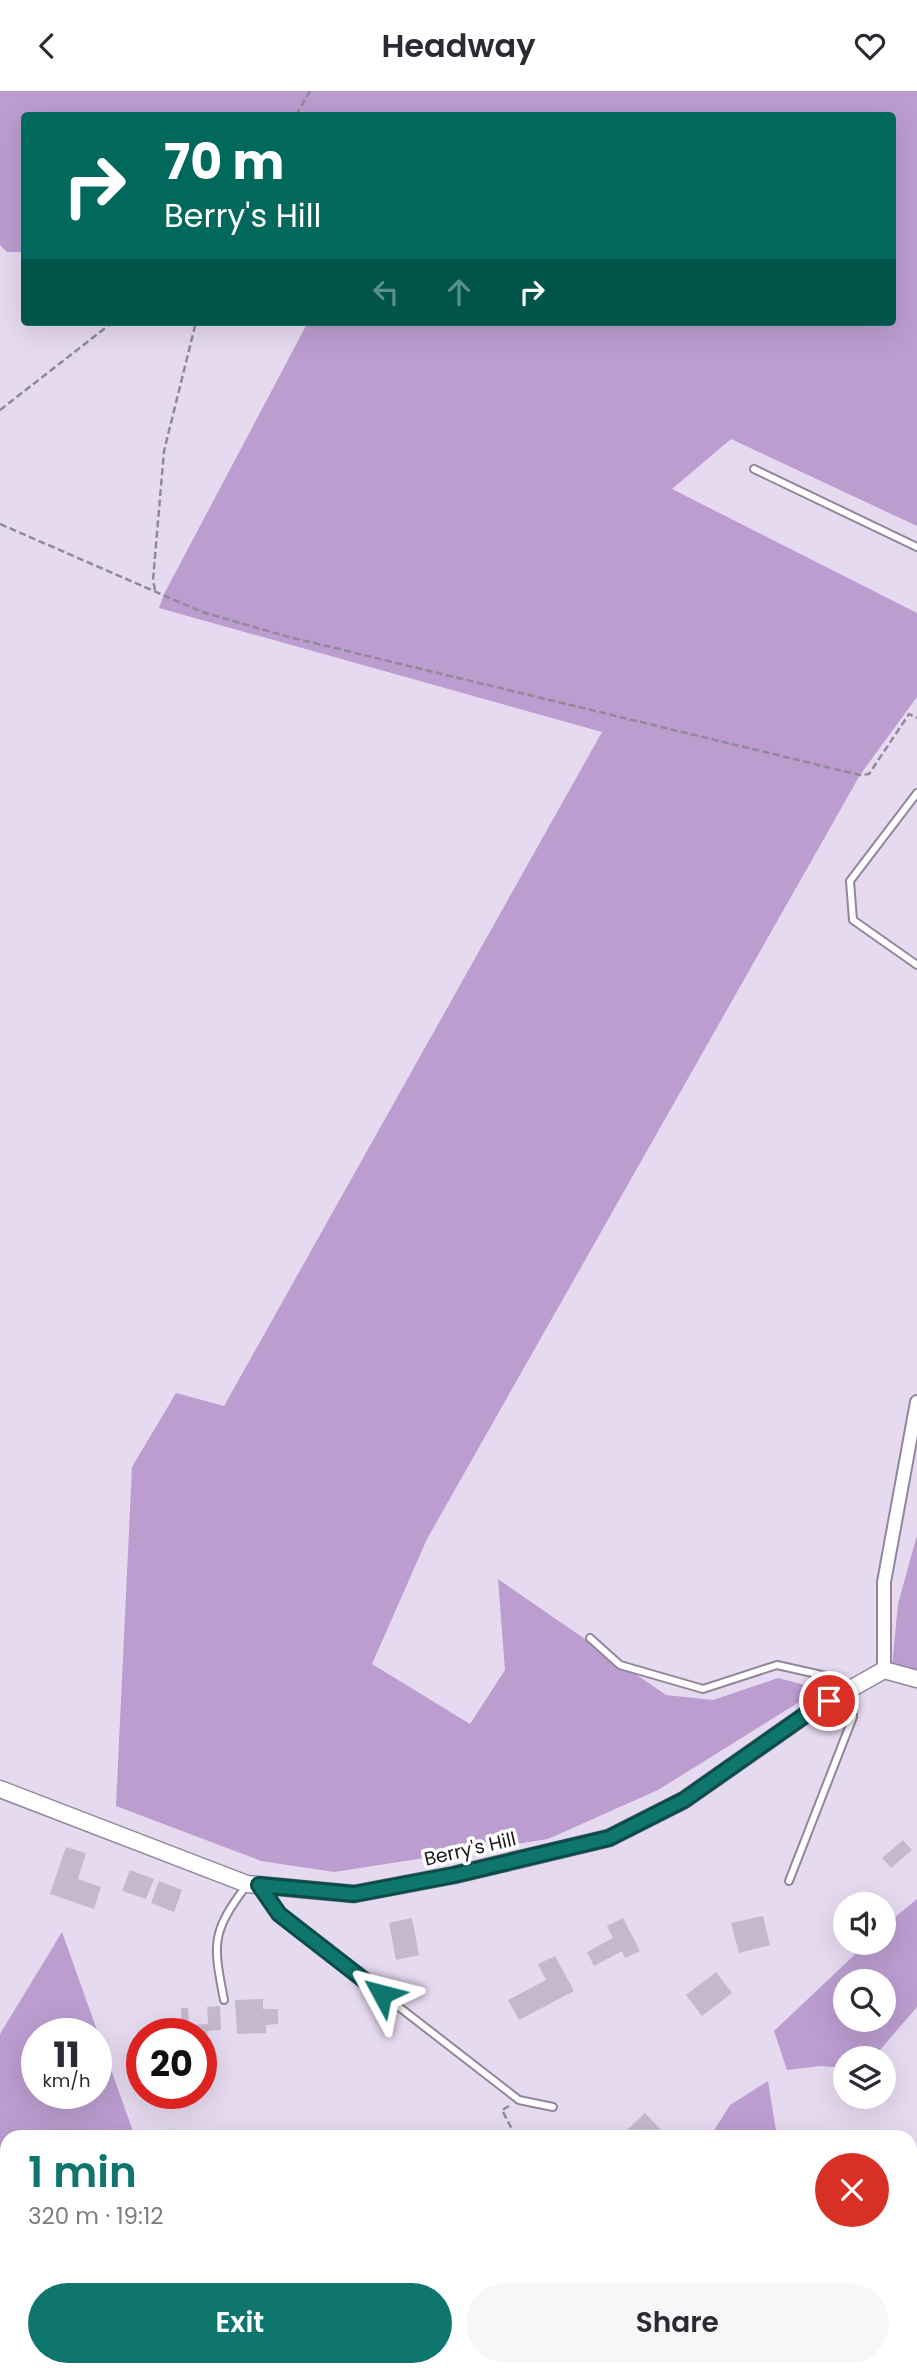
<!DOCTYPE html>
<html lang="en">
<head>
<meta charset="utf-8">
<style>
  body { margin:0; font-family:Poppins,sans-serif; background:#f7f7f7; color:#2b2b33; height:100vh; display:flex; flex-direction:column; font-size:26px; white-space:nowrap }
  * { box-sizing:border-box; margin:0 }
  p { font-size:23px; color:#7c7c81 }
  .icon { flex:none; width:38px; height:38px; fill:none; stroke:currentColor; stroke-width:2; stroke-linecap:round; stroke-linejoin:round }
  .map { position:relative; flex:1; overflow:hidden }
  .panel { position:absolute; left:0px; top:2039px; width:917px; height:247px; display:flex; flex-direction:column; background:#fff; border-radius:21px 21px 0 0; box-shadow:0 7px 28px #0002 }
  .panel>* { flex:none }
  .banner { position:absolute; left:21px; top:21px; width:875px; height:214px; border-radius:7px; box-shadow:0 7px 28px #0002; background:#00695c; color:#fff; overflow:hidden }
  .buttons { position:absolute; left:833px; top:1801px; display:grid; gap:14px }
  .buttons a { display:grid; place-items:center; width:63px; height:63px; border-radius:50%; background:#fff; box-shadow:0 7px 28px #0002; font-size:35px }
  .speed { position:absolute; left:21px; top:1927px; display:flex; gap:14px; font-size:35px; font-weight:700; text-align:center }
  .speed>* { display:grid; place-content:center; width:91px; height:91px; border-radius:50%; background:#fff; box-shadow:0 7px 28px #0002; line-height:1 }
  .speed small { font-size:18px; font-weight:400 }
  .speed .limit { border:10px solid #d22; background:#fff; color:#111 }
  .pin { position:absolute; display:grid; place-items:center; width:60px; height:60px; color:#fff; margin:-30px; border:4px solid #fff; border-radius:50%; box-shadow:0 2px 7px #0007 }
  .me { position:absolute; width:77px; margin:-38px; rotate:308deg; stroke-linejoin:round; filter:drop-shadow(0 0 5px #0008) }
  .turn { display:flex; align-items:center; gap:24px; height:147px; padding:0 28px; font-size:32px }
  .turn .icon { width:91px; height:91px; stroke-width:2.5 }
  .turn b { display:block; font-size:49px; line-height:60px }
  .lanes { display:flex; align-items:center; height:66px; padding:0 28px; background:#0003; justify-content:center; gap:35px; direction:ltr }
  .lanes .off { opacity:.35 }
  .round { display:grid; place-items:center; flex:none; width:74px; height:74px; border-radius:37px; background:#f7f7f7 }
  .overview { display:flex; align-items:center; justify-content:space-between; height:119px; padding:0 28px }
  h1 { font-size:42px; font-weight:600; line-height:52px; color:#0f766e }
  .cta { display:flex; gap:14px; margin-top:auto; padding:14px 28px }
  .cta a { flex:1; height:80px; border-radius:42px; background:#0f766e; color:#fff; font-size:28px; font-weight:600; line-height:80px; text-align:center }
  .cta a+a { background:#f7f7f7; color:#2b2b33 }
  header { display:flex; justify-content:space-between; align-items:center; height:91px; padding:0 28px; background:#fff; font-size:32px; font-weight:600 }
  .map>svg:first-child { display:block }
</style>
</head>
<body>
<header><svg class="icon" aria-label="back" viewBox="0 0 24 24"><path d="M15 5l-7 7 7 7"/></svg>Headway<svg class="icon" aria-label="heart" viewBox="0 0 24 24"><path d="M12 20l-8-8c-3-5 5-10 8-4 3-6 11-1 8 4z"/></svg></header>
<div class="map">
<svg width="917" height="2285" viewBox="0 0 917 2285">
  <rect width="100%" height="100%" fill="#e6daf0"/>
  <path fill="#bb9dd0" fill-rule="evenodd" d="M0,0H917V435L731,348L672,398L917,522V606L860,684L427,1448L372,1573L470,1633L505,1579L498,1488L666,1604L713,1609L778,1587L820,1598L658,1699L548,1748L334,1781L261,1770L116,1715L132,1376L176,1302L224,1315L602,641L159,517L164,503L308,231H892V24H24V161H7L0,154Z
    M917,1444V1583L892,1576L898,1513Z
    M917,1808V1916L873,1967H845V1977L821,1975L787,1979L774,1940L867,1852H884V1835ZM884,1890V1928H845V1890Z
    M62,1841L135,2046H7V2278L234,2279L227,2285H0V1943ZM96,1942V2002H37V1942Z
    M768,1990L777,2046H710L730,2014Z"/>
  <path fill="#c4b8cd" d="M903,1749L912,1759L891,1777L882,1767Z
    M66,1756L86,1762L78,1788L101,1796L94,1818L50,1803Z
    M130,1779L154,1788L146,1808L122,1800Z
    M159,1790L182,1799L174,1821L151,1812Z
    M763,1825L770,1854L739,1862L731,1832Z
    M412,1827L419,1864L396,1869L389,1832Z
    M623,1827L640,1860L625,1867L622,1860L594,1875L587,1861L613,1847L607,1835Z
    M555,1865L574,1900L519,1929L508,1909L546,1889L538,1873Z
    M716,1881L732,1902L702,1925L686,1904Z
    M263,1908V1918H278V1933L266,1934V1942L237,1943L235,1909Z
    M220,1915L221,1939L207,1940L208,1954H201V1942H182L181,1917H188L189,1934L208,1933L207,1916Z
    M645,2022L660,2038L653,2046H620Z
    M917,2117V2150L910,2153V2120Z
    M484,2278H517L513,2285H493Z
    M720,2278H753L754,2285H721Z
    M765,2278H798V2281L791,2283L792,2285H767Z
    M807,2278H837V2279L809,2285Z
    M841,2278H858V2280L842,2283Z
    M883,2278H897L898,2285H884Z"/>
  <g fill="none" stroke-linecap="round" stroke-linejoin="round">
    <defs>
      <path id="service" d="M754,378L917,456
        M917,702L850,790L853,829L917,874
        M590,1547L620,1574L703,1598L777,1574L826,1585L850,1598L853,1626L789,1790
        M260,1796L279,1823L519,2009L553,2016
        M224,1909C213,1852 211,1842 246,1795"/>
      <path id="minor" d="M884,1579V1491L917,1311"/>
      <path id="tertiary" d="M0,1698L247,1793L354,1803L454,1784L609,1747L684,1709L808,1622L884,1579L917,1588
        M910,2194L917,2192
        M599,2285L608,2278"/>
    </defs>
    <use href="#service" stroke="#92869b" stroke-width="10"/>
    <use href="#minor" stroke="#92869b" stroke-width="16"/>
    <use href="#tertiary" stroke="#92869b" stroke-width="19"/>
    <path stroke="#918898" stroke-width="2.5" stroke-dasharray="7 3.5" stroke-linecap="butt" d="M296,24L310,0
      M0,319L113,231
      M0,433L202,521L289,546L860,684L869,683L909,623L917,627
      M155,499L153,489L164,360L196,231
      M509,2015L502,2019L516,2046"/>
    <use href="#service" stroke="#fff" stroke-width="6"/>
    <use href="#minor" stroke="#fff" stroke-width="12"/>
    <use href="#tertiary" stroke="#fff" stroke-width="16"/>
  </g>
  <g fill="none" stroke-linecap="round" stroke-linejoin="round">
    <defs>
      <path id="route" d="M382,1903L279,1823L259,1794L354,1803L454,1784L609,1747L684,1709L808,1622L829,1610"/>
    </defs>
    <use href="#route" stroke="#0a4d48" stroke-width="18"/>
    <use href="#route" stroke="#0f766e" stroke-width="12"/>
  </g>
  <g text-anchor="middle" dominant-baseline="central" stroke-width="7" stroke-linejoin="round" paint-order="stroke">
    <g font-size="19" fill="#1c171f" stroke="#fff">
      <text transform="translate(470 1758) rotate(-13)">Berry's Hill</text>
    </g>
  </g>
</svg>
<div class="buttons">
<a><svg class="icon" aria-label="sound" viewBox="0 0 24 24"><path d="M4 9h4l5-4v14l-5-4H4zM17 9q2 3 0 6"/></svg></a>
<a><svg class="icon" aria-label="search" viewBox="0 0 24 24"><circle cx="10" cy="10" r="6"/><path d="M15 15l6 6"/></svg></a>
<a><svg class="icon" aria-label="layers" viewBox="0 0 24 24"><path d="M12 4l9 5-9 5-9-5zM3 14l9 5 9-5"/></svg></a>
</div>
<div class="speed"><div>11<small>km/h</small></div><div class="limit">20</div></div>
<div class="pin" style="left:829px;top:1610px;background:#d93025"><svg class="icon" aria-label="arrive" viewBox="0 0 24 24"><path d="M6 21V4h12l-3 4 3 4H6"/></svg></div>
<svg class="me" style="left:382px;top:1903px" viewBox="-20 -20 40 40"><path d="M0-17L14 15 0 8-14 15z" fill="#0f766e" stroke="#fff" stroke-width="4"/></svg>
<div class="banner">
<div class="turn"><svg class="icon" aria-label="right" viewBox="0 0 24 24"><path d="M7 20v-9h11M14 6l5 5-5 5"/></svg><div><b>70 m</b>Berry's Hill</div></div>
<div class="lanes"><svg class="icon off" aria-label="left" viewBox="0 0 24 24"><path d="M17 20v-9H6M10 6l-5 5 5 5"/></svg><svg class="icon off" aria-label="ahead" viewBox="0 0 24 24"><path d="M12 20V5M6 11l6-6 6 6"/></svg><svg class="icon" aria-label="right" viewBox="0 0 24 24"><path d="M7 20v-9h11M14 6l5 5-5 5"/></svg></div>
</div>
<section class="panel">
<div class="overview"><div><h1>1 min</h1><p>320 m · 19:12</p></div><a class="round" style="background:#d93025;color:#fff"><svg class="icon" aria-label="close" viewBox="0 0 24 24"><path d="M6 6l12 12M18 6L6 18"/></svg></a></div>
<div class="cta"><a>Exit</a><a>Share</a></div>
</section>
</div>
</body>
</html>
